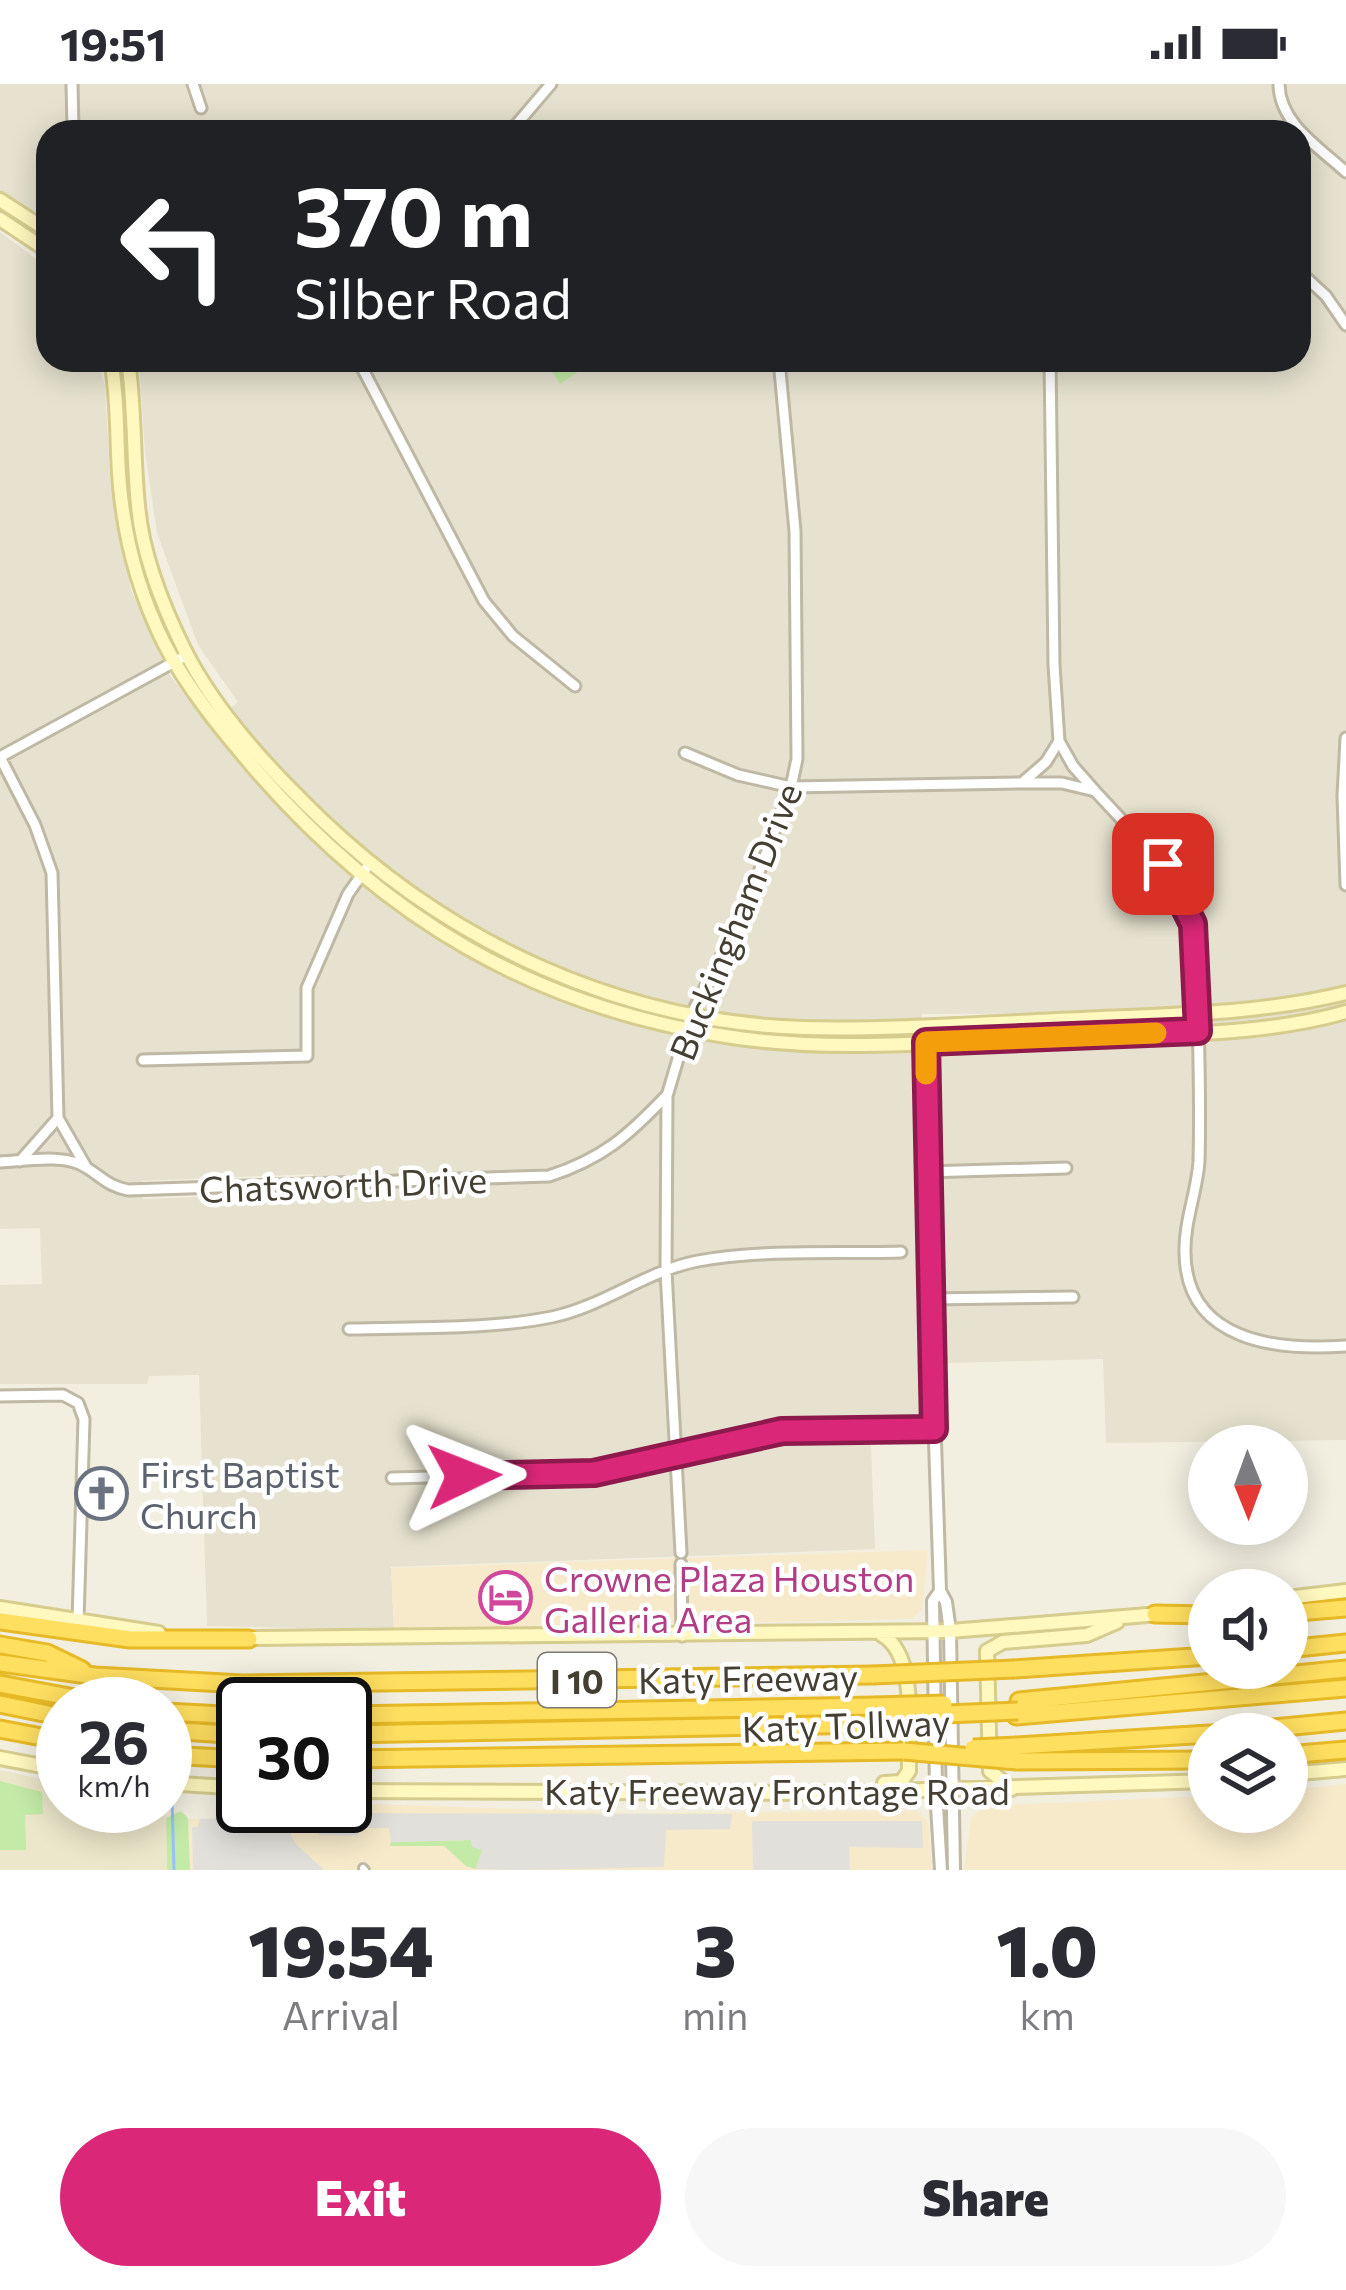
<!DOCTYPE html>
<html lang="en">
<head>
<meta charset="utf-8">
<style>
  body { margin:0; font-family:Commissioner,sans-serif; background:#f7f7f7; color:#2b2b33; height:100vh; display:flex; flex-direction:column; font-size:45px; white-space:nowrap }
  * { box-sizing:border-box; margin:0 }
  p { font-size:39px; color:#7c7c81 }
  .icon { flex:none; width:66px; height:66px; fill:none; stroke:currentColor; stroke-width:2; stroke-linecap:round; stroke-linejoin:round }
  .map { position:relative; height:1786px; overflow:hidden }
  .sheet { display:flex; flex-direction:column; background:#fff; flex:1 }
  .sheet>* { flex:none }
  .hud { position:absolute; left:36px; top:36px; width:1275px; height:252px; border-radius:36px; box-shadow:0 6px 30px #0003; background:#202124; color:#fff; overflow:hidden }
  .needle { width:78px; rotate:179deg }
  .controls { position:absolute; left:1188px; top:1341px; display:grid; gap:24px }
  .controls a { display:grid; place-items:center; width:120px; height:120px; border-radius:50%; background:#fff; box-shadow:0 6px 30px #0003; font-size:60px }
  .speed { position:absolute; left:36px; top:1593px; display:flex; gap:24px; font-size:60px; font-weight:700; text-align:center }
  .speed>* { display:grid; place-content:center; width:156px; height:156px; border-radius:50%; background:#fff; box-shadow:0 6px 30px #0003; line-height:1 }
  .speed small { font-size:30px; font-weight:400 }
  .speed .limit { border:6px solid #111; border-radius:18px; background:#fff; color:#111 }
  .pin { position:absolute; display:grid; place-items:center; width:102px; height:102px; color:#fff; margin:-51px; border-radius:24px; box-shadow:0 6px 18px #0006 }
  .me { position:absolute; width:132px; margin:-66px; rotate:88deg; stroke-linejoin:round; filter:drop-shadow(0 0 9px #0008) }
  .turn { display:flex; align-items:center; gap:42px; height:252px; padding:0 60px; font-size:54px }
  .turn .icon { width:156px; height:156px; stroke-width:2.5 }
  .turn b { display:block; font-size:84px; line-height:102px }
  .eta { display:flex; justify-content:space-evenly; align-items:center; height:204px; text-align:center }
  .eta b { font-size:72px; font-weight:800; line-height:84px }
  .cta { display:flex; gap:24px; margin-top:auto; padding:24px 60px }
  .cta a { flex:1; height:138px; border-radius:72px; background:#db2777; color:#fff; font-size:48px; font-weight:800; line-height:138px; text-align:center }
  .cta a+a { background:#f7f7f7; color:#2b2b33 }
  .status { display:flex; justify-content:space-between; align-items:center; height:84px; padding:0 60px; background:#fff; direction:ltr }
  .status svg { height:33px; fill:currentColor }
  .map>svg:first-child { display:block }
</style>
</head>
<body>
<div class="status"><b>19:51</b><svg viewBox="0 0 49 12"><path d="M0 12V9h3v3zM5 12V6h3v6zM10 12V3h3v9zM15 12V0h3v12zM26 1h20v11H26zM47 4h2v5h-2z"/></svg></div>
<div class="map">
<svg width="1346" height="1786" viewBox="0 0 1346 1786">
  <rect width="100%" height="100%" fill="#f2efe1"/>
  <path fill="#e6e2cf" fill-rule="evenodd" d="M0,0H1346V1356L1106,1359L1103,1275L945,1279L937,967L1096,960V929L922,930L913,972L925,1334L870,1336L875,1465L391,1483L394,1546L207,1542L199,1291L149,1292L147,1300H0V1201L42,1200L40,1144L0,1145V148L48,184V276H97L105,302L110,394L131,506L169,590L208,641L238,618L198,561L157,449L145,368L139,276H1299V48H48V136L0,107ZM313,1090L314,1109L143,1115L142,1097Z"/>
  <path fill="#f6eaca" d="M928,1466L922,1525L912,1535L394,1546L391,1484Z
    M1346,1700V1786H964L971,1734L984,1722L1209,1712V1728H1287V1706Z
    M345,1719L636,1729L918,1727L928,1738L932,1786H190L188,1735L284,1733L281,1722H345Z"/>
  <path fill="#ece7ca" d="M0,1686L63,1700V1722L165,1719L167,1786H0Z"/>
  <path fill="#c3eaa7" d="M553,276H595L560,300L547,280Z
    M0,1697L42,1708L43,1730L25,1731L26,1766H0Z
    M181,1727L188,1734L190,1786H167L166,1734Z
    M472,1756L482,1766L476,1785L466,1782L444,1762H390L391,1758Z"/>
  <path fill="#e2e0db" d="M320,1729L732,1730L730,1745L666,1746L664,1783L523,1786L476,1785L482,1766L472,1763L471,1756L391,1758L389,1744H359L358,1752L319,1751Z
    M274,1734L283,1737L296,1760L324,1786H193L192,1743H198L200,1735Z
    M752,1737H922L923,1764L849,1763L850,1786H753Z"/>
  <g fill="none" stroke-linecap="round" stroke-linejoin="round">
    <path stroke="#98c3f4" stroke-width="3" d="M172,1714L174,1786"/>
    <defs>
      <path id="pedestrian" d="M363,1784L365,1786"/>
      <path id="minor" d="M72,0L73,46
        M193,0L201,24
        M1279,0C1279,39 1320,64 1346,88
        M510,48L551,0
        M1299,187L1326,212L1346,241
        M358,276L484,517L513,552L575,602
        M1050,276L1054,581L1059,657L1073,682L1095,707
        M1346,654L1343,712L1346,801
        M685,669L738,691L791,703L1022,699H1062L1095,707L1163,780L1193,840L1196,864C1198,935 1201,1006 1199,1077C1197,1108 1184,1138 1185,1169C1186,1258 1278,1267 1346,1262
        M0,673L35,741L52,789L58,1034L85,1081
        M0,673L187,571
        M1023,698L1046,678L1059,657
        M143,976L307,972V904L348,810L370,779
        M20,1077L58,1034
        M0,1078C24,1077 66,1069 87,1084C103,1094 108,1102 128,1106L549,1092C602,1075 628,1052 666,1012
        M926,1088L1066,1084
        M931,1215L1073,1213
        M349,1245C416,1243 486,1246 552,1233C604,1222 646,1187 698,1177C764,1165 834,1170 901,1168
        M0,1312L63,1311L78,1319L84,1335L78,1538
        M392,1394L594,1389L782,1347L934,1345
        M681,1469L666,1187L667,1012L691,931L744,828L791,703L797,675L795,447L779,276
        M681,1480L682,1552"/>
      <path id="tertiary" d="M925,942L926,1088L940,1507L946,1518L950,1547L954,1786
        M940,1507L933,1517L936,1706L941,1786"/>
      <path id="secondary" d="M0,116L48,147
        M0,135L48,167
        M111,276C119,318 116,360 120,402C125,456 140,511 164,559C187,604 221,645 254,684C384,834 534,924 732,953C836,969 944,957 1049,953C1147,949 1251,955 1346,928
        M128,276C135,324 133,373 138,421C142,471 163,523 185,567C217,630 272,688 322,736C452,860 622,938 803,944C888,946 973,940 1057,936C1155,931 1251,932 1346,909
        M1287,1514L1346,1507
        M0,1524L159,1549
        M882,1551C918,1571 908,1649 909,1687L901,1698L884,1699
        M245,1554L950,1547L1160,1530
        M0,1674L63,1686
        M1287,1690L1346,1685
        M165,1699L243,1704
        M1012,1705L990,1687L987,1567L1003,1558L1087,1551L1117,1538
        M345,1707L828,1709L1209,1697"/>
      <path id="motorway" d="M1287,1529L1346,1524
        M1155,1530L1209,1531
        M0,1537L130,1555H249
        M0,1561L47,1569L82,1586
        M1287,1565L1346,1559
        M0,1579L95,1592L243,1600L873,1591
        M1014,1585L1209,1572
        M0,1600L107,1620
        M1019,1617L1346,1585
        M0,1620L63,1633
        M165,1628L243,1632
        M345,1631L875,1622
        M1016,1632L1346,1604
        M0,1645L63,1657
        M165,1646L243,1651
        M345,1650L874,1640
        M1212,1650L1346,1637
        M1017,1662L1209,1650
        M165,1671L243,1675
        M1287,1671L1346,1666
        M345,1675L904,1667
        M1017,1677L1209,1676"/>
    </defs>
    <use href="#pedestrian" stroke="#beb8a4" stroke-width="12"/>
    <use href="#minor" stroke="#beb8a4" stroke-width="15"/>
    <use href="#tertiary" stroke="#beb8a4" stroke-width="16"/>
    <use href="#secondary" stroke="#d5cc8e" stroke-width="18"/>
    <use href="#motorway" stroke="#e6b927" stroke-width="21"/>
    <use href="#pedestrian" stroke="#fff" stroke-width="6"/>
    <use href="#minor" stroke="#fff" stroke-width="9"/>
    <use href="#tertiary" stroke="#fff" stroke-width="10"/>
    <use href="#secondary" stroke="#fff8bf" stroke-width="12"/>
    <use href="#motorway" stroke="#ffdf60" stroke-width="15"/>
    <defs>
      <path id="motorway-bridge" d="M873,1591L1014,1585
        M875,1622L944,1620
        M874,1633L1018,1627
        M973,1664L1017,1662
        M904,1667L1017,1677"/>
    </defs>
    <use href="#motorway-bridge" stroke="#e6b927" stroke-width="21" stroke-linecap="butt"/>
    <use href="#motorway-bridge" stroke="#ffdf60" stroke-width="15"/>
  </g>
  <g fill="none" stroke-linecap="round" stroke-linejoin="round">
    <defs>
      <path id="route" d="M464,1392L594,1389L782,1347L934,1345L926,958L1198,947L1193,840L1163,780"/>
    </defs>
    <use href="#route" stroke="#8e194d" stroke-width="30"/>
    <use href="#route" stroke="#db2777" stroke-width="21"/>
    <path stroke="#f59e0b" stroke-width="21" d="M926,990V958L1156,949"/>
  </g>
  <defs>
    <symbol id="church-ring" viewBox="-11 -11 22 22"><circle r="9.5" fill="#fff" stroke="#6b7280" stroke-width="1.5"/><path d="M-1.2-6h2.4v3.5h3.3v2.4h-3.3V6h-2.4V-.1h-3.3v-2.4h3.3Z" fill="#6b7280"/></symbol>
    <symbol id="hotel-ring" viewBox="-11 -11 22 22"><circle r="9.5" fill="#fff" stroke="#d1479c" stroke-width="1.5"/><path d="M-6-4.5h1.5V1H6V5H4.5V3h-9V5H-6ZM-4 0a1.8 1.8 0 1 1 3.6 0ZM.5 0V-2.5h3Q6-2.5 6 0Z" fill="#d1479c"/></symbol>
  </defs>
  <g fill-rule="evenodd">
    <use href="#church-ring" x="72" y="1380" width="59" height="59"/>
    <use href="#hotel-ring" x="476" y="1484" width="59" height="59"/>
  </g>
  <g text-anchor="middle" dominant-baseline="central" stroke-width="9" stroke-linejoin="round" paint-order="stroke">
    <rect fill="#fff" stroke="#7c7970" stroke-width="3" x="538" y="1569" width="78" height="54" rx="9"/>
    <g font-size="33" font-weight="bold" fill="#443f32">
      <text x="577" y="1596">I 10</text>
    </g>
    <g font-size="36" fill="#443f32" stroke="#fff">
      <text transform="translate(734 837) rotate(-68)">Buckingham Drive</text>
      <text transform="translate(343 1099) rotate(-2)">Chatsworth Drive</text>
      <text transform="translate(748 1593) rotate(-1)">Katy Freeway</text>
      <text transform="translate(846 1640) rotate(-2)">Katy Tollway</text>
      <text x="777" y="1706">Katy Freeway Frontage Road</text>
    </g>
    <g font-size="36" fill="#5b616d" stroke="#fff" text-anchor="start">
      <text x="140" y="1389">First Baptist<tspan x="140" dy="41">Church</tspan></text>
    </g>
    <g font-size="36" fill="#b23c85" stroke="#fff" text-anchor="start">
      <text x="544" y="1493">Crowne Plaza Houston<tspan x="544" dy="41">Galleria Area</tspan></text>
    </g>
  </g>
</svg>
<div class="controls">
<a><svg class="needle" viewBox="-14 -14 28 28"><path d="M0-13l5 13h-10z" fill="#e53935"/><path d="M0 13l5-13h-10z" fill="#7c7c81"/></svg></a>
<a><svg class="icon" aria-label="sound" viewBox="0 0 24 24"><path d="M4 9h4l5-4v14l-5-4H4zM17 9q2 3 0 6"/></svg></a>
<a><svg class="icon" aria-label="layers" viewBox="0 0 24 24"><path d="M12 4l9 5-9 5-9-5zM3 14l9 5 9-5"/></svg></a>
</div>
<div class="speed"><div>26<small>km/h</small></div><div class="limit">30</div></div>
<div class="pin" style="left:1163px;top:780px;background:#d93025"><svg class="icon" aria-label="arrive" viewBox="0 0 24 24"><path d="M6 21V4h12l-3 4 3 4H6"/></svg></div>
<svg class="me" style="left:464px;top:1392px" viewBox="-20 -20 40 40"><path d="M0-17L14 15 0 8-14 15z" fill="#db2777" stroke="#fff" stroke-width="4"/></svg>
<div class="hud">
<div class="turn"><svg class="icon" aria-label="left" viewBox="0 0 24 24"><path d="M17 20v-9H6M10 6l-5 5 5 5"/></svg><div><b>370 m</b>Silber Road</div></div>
</div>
</div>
<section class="sheet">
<div class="eta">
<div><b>19:54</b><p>Arrival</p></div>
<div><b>3</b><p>min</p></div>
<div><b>1.0</b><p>km</p></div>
</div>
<div class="cta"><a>Exit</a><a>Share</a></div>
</section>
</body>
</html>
